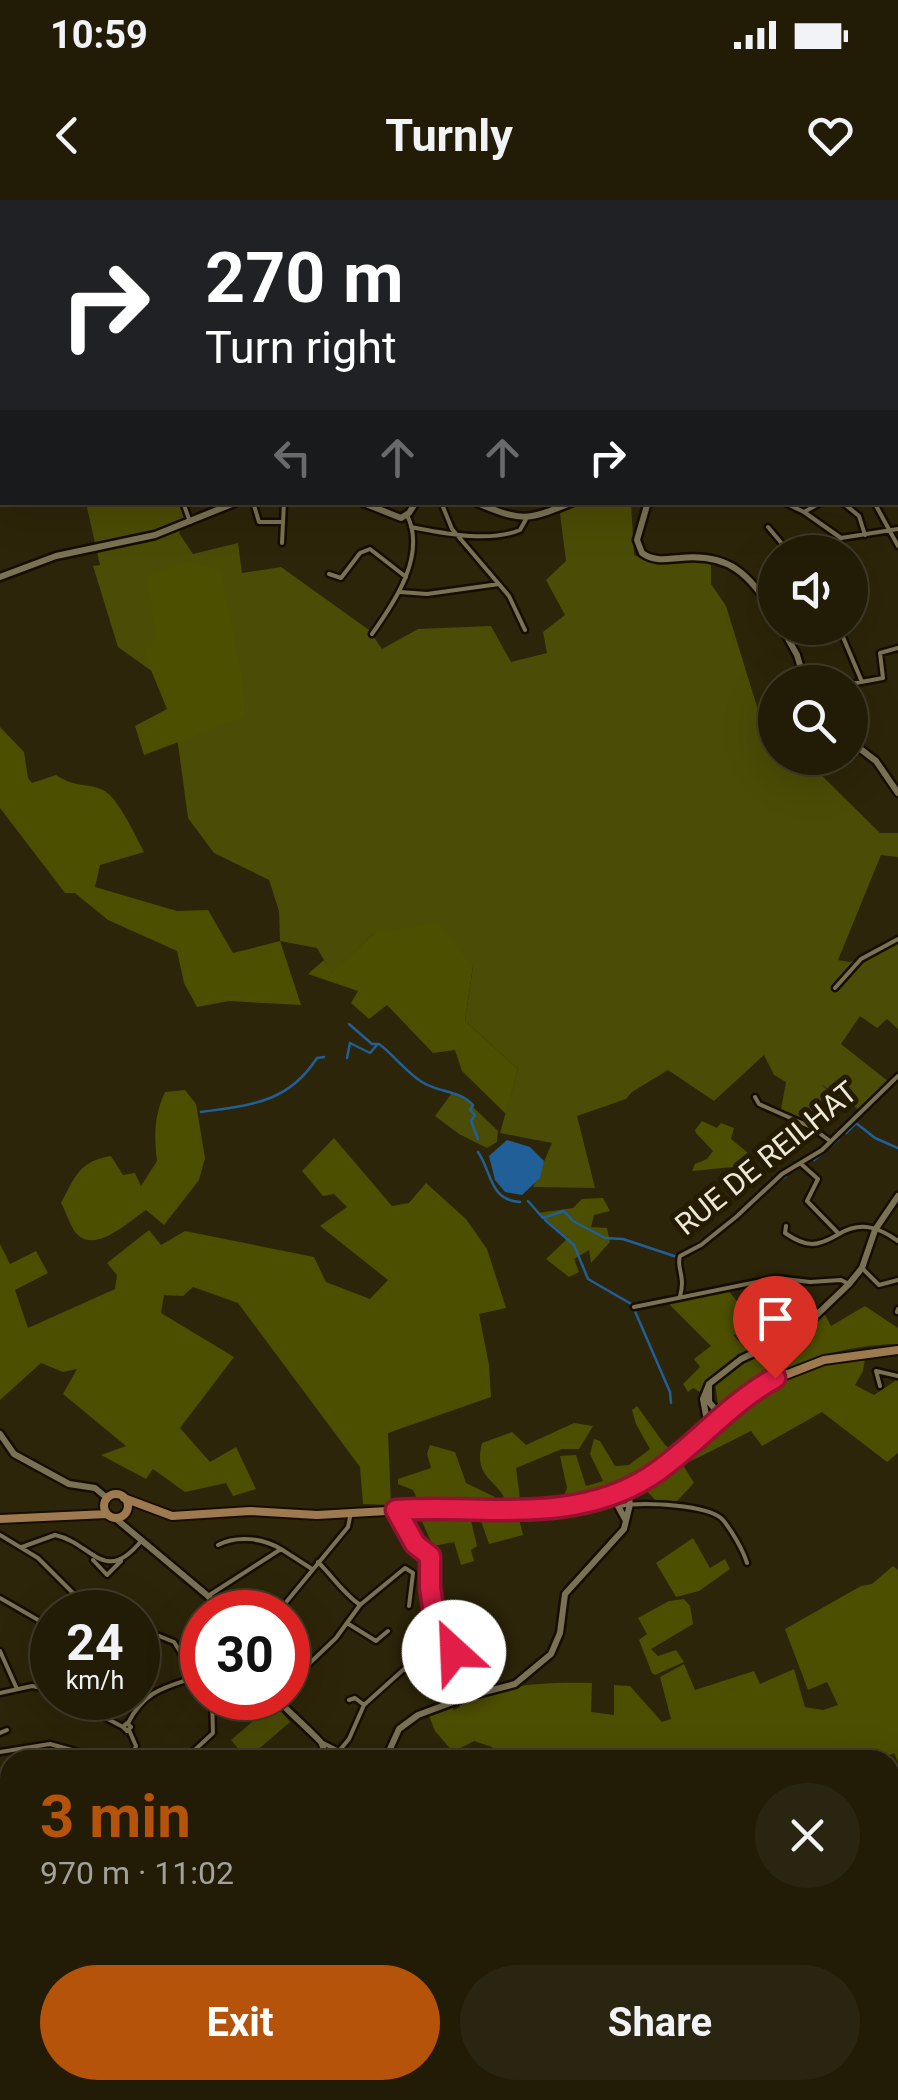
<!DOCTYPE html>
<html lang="en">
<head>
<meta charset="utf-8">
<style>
  body { margin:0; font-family:Roboto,sans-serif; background:#2a2511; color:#f1f3f6; height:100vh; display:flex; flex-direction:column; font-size:38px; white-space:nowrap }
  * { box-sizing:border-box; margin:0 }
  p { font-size:32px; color:#a2a19b }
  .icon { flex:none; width:55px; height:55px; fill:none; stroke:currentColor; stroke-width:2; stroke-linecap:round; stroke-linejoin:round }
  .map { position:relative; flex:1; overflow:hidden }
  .side { position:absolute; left:0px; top:1550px; width:900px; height:350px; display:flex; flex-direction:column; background:#221c07; border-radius:30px 30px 0 0; box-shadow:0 10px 40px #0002,0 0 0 2px #3f3a28 }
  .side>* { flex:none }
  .banner { position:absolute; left:0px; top:0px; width:900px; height:305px; box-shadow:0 10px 40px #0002,0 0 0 2px #3f3a28; background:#202124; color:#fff; overflow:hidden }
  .buttons { position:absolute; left:758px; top:335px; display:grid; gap:20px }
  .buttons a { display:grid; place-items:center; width:110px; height:110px; border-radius:50%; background:#221c07; box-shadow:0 10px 40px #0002,0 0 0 2px #3f3a28; font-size:50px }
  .speed { position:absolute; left:30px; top:1390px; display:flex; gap:20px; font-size:50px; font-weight:700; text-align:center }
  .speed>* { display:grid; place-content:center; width:130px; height:130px; border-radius:50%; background:#221c07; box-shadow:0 10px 40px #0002,0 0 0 2px #3f3a28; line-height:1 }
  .speed small { font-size:25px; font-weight:400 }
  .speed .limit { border:15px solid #d22; background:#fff; color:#111 }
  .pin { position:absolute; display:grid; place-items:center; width:85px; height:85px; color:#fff; margin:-102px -42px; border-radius:50% 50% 50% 0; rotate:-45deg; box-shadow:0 0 10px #0007 }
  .pin .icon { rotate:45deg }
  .me { position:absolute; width:110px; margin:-55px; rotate:335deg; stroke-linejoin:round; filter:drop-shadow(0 0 8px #0008) }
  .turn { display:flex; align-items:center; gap:35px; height:210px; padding:0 40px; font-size:45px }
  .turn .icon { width:130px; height:130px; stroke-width:2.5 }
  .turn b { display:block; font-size:70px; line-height:85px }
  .lanes { display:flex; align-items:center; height:95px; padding:0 40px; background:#0003; justify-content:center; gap:50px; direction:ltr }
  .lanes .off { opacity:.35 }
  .round { display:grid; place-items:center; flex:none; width:105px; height:105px; border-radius:52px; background:#2a2511 }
  .head { display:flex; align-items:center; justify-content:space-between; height:170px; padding:0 40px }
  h1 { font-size:60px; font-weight:700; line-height:75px; color:#b45309 }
  .cta { display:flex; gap:20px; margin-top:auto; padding:20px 40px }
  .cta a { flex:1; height:115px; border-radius:60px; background:#b45309; color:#fff; font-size:40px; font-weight:700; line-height:115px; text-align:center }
  .cta a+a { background:#2a2511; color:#f1f3f6 }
  .status { display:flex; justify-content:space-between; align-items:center; height:70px; padding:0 50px; background:#221c07; direction:ltr }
  .status svg { height:28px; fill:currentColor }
  header { display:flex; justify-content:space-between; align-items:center; height:130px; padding:0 40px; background:#221c07; font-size:45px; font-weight:700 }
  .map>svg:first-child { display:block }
</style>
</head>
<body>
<div class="status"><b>10:59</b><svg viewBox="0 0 49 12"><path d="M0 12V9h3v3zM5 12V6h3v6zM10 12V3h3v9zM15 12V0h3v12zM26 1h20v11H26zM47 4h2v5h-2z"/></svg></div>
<header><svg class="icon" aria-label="back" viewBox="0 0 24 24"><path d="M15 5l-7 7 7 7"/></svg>Turnly<svg class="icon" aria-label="heart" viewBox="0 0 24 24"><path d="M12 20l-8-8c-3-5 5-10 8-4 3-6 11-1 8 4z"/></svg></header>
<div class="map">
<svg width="898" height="1900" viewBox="0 0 898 1900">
  <rect width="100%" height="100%" fill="#2d2509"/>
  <path fill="#4b4c05" d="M86,303H181L187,321L179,333L193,354L238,343L242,373L281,367L369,430L382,449L418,429L491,426L511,462L547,453L543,432L565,415L546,380L566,361L560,313L580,303H631L634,355L658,364L711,361V384L726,406L759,513L775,528V558H804L880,633H898V657L881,655L838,760L850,762L898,742V829L887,819L877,828L860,816L841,844L889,882L860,910L822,885L830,893L804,919L781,910L786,882L774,875L764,855L714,901L668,870L632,892L626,899L577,916L595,988L533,987L552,943L500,933L518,869L465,821L473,766L374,733L332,774L317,748L280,741L279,711L269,680L214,653L188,618L170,484L118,447L93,366L100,365Z
    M452,893L472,902L471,905L498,931L497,942L487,948L459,934L435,916Z
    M274,1503L290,1522L247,1559L231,1540Z"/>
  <path fill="#4c4e00" d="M188,361L220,369L242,473L245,517L144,555L135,526L167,509L144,453L156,437L146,377Z
    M0,527L24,552L28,578L32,583L56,575C78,589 85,582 103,590C118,597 136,637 144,652L100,665L95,687L177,711L208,710L233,753L280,741L301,805L229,801L197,807L184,783L177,751L108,720L75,693H65L0,608Z
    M438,722L473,766L465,821L518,869L506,914L462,871L455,850L433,853L387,805L369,819L351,803L358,791L308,774L324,760L332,773L374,733Z
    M185,890L196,904L205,958L199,980L164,1025L146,1010C129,1021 94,1056 75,1032C70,1025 66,1012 61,1003C75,977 79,961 111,956L123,975L135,973L141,986L157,961C154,935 154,916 165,892Z
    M702,921L717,928L721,923L734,928L731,939L748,953L733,967L692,971L695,964L707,959L713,951L696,933L695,930Z
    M334,938L392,1006L409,1003L426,983L466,1019L487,1049L506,1108L479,1114L489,1165L491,1197L388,1233L391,1305L363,1304L360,1267L238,1103L193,1087L183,1096L164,1095L161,1113L234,1157L180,1228L210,1262L236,1247L256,1289L233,1296L226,1283L185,1292L153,1269L146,1279L101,1255L126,1246L63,1194L77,1169L63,1172L41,1163L0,1200V1044L10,1064L36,1051L48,1073L15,1090L28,1128L115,1089L117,1075L107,1063L149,1030L161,1045L185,1031L314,1057L326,1082L370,1099L388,1080L320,1026L347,1007L334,994L323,996L302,971Z
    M603,998L610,1011L594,1015L591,1027L607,1028L610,1042L591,1063L589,1050L574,1059L579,1072L569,1077L546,1059L568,1038L538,1013L573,1008L582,999Z
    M728,1090L748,1115L759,1111L768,1125L733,1135L748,1152L710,1177L700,1192L693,1188L688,1192L683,1184L700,1167L694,1159L711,1146L668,1103Z
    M865,1106L898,1128V1144C831,1145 779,1169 723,1204H718L715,1183L742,1161L809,1129L824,1113L831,1126Z
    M865,1158L863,1171L855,1185L874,1195L898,1179V1253L887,1262L822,1212L762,1246L751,1231L683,1265L694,1283L677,1301L657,1302L645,1289V1284L772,1184L834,1162Z
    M637,1206L665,1245L673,1251C626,1294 571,1307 508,1308C502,1279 472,1281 482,1243L512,1232L526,1245L574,1223L593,1226L579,1249H562L516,1268L520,1299L563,1298L567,1288L560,1256L576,1255L586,1286L603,1281L590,1254L594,1239L600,1241L615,1266L629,1265L650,1249L636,1224L632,1210Z
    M430,1245L455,1252L466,1283L495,1297L494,1304L419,1303L413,1290L398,1284V1279L431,1268L427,1254Z
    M444,1311L518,1315L523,1335L489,1344L481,1321H471L477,1346L471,1350L474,1361L461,1365L454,1342L433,1346L418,1313Z
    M693,1338L710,1368L725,1359L730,1369L699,1391L676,1397L656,1363Z
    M893,1366L898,1370V1562L894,1553L880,1560H492L497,1554L492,1547L474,1541L453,1552L435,1531L428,1513L452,1505L454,1510L460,1507L459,1503C505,1484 544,1482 592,1483L591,1512L614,1515V1485L630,1486L662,1522L671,1519L660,1477L684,1464L695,1490L754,1471L760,1484L794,1469L805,1507L823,1510L838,1505L827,1482L808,1490L785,1429L861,1386L872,1384Z
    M684,1399L690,1406L693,1424L651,1449L658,1456L676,1450L684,1462L655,1475L652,1473L639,1440L647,1434L638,1418L669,1401Z
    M0,1700L10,1707V1890H313L327,1896L325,1900H0Z"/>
  <path fill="#205f98" d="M507,940L530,947L544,961L540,978L522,995L505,992L495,980L489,956Z"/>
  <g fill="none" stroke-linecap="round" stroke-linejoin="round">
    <path stroke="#205f98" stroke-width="2.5" d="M349,824L372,844H379C394,855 406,872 422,882C439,893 460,890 473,905L470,910L475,915L471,921L478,939
      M347,858L350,843L370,853L377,845
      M201,912C251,905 288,903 317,858L324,857
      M846,933L856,923L875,938L898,948
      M832,945L839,939
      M827,949L828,948
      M478,952C492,972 489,1000 520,1002
      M814,960L824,952
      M791,972L795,970
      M776,983L786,976
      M528,1001L543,1018L564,1011L573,1021L605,1038L623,1039L680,1058L690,1053
      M740,1017L751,1006
      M545,1020L574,1045L588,1079L633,1105
      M705,1044L736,1021
      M678,1055L702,1040
      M634,1109L670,1192L671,1203
      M28,1900L32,1890"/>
    <path stroke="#205f98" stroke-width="8" d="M890,1601L898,1590"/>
    <defs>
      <path id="pedestrian" d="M804,312L841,338"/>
      <path id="minor" d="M619,0V2
        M183,302L190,322
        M253,302L259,322H283
        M441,302L452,329L509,396L525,430
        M783,302L804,312L822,302
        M842,302L859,316L865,335
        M874,302L898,346
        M411,327C443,333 489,343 520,330L526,319
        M768,327L789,352
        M282,343L284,302
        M837,352L836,344L841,338L898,329
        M329,374L341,378L360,353L370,349L406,377
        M400,392L427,394L499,384
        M840,430L862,482
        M372,434C394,403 427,355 407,315
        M850,484L883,478L880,453L898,448
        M835,788L861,759L898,739
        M755,897L759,904L811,927L830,941
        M800,963L818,979L807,1001L839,1034C861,1021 878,1027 898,1041
        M786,1026L785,1033C807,1048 817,1047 839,1034
        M862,1068L879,1085L898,1080
        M680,1096C686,1076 676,1068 680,1056L701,1045L736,1017L782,974L822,950L898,876
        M634,1107L776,1078L810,1082L841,1080L849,1084
        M897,1112L898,1109
        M880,1186L876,1171L898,1176
        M620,1306C641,1302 709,1304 723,1320C732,1331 743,1350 747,1363
        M396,1310L415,1344L430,1356V1388L436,1426L454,1452L430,1482
        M0,1335L38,1358L87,1407L98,1412
        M218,1345C237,1335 262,1338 281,1349
        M22,1347L55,1335C93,1343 104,1387 142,1340
        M93,1360L107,1375L121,1361
        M318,1362C333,1377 343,1393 360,1405L405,1368L413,1373L409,1406
        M208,1396L281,1349L312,1369
        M0,1398L52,1428
        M278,1412L348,1327L351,1312
        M347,1423L376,1441L388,1431
        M148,1427L154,1434L174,1442L196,1477
        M0,1451L17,1489
        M138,1469L141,1501
        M288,1484L336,1438L360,1405
        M0,1493L32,1486L52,1490
        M68,1498L123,1527
        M349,1500L355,1498L364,1505L404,1469L437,1486L460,1490L469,1496
        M91,1511L96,1498
        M127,1523L131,1527L127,1531L123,1527Z
        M128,1523C146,1488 168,1487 202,1475
        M129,1530L136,1546L130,1560
        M0,1533L7,1530
        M321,1542L339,1551L340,1560
        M339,1551L349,1539L364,1505
        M0,1552L50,1544L109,1560
        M184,1560L213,1533L212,1498
        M0,1643L10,1648
        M401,1890L416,1900
        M846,1890L856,1900
        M432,1900L438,1890
        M483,1900L506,1890
        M542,1900L544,1890
        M891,1900L894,1885"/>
      <path id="tertiary" d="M361,302L401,318L409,313L416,302
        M475,302C522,322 526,321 573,302
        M648,302L637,340L642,353C655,362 666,359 680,358C730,353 749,374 775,415
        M0,377L56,356L155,335L237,302
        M782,428L797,455L805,482
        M850,541L876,561L898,593
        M709,1186V1202L720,1215
        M708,1226L703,1199L709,1184L741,1159L800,1131L849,1084L862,1068L875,1030L898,996
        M0,1234L14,1254L69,1284L95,1288L107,1298
        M612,1295L625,1319
        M115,1318L208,1396L221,1412
        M276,1498C283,1507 321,1540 322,1544C325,1551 323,1554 321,1560
        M385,1560L399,1529L418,1515L469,1496L515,1484L551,1454L560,1433L565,1394L624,1329L630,1304L627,1288
        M347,1890L359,1900
        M553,1890L580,1900"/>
      <path id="secondary" d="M104 1306a12 12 0 1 1 24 0a12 12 0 1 1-24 0Z
        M124,1298L172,1316L250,1311L317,1315L422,1309L530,1311L563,1308L612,1295L647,1278L732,1205L775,1179L824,1160L898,1150
        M0,1319L107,1314
        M0,1723L10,1733
        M890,1868L898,1836
        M312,1890L343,1900
        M883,1900L885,1890"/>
    </defs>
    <use href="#pedestrian" stroke="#160d00" stroke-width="9"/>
    <use href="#minor" stroke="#160d00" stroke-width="9"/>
    <use href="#tertiary" stroke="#160d00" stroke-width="11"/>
    <use href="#secondary" stroke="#160d00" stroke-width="12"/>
    <use href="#pedestrian" stroke="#7b7154" stroke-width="4"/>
    <use href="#minor" stroke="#7b7154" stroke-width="4"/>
    <use href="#tertiary" stroke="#7b7154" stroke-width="6"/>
    <use href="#secondary" stroke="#9d7a50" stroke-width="8"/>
  </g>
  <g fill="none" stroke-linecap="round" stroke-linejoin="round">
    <defs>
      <path id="route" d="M454,1452L436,1426L430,1388V1356L415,1344L396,1310C482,1304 571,1326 649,1277C694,1248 725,1206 775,1178"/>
    </defs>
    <use href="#route" stroke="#92132f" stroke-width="25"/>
    <use href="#route" stroke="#e11d48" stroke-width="18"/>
  </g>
  <g text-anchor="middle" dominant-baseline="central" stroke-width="10" stroke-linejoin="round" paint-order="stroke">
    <g font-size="30" fill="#ede8d8" stroke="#241b01">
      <text transform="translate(766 958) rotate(-39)">RUE DE REILHAT</text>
    </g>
  </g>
</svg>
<div class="buttons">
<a><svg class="icon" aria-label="sound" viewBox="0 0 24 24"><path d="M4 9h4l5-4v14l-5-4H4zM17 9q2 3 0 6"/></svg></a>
<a><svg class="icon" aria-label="search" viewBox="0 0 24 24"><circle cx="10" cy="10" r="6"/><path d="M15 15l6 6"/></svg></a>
</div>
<div class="speed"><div>24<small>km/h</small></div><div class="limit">30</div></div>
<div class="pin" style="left:775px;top:1178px;background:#d93025"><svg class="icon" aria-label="arrive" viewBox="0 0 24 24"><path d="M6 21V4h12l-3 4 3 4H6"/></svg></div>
<svg class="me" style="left:454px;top:1452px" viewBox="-20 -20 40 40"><circle r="19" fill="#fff"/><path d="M0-13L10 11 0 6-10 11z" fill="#e11d48"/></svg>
<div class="banner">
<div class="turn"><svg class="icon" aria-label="right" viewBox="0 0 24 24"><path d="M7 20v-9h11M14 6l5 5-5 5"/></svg><div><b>270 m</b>Turn right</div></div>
<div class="lanes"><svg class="icon off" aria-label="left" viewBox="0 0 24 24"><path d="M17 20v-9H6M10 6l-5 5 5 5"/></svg><svg class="icon off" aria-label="ahead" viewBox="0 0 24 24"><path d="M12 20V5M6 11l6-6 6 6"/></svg><svg class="icon off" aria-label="ahead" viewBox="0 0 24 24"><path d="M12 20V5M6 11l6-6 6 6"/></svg><svg class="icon" aria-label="right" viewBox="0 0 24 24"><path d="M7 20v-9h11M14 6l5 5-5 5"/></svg></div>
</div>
<section class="side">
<div class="head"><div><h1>3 min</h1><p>970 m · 11:02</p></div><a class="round"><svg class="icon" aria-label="close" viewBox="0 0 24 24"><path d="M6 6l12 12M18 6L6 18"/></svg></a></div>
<div class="cta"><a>Exit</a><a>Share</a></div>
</section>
</div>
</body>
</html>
